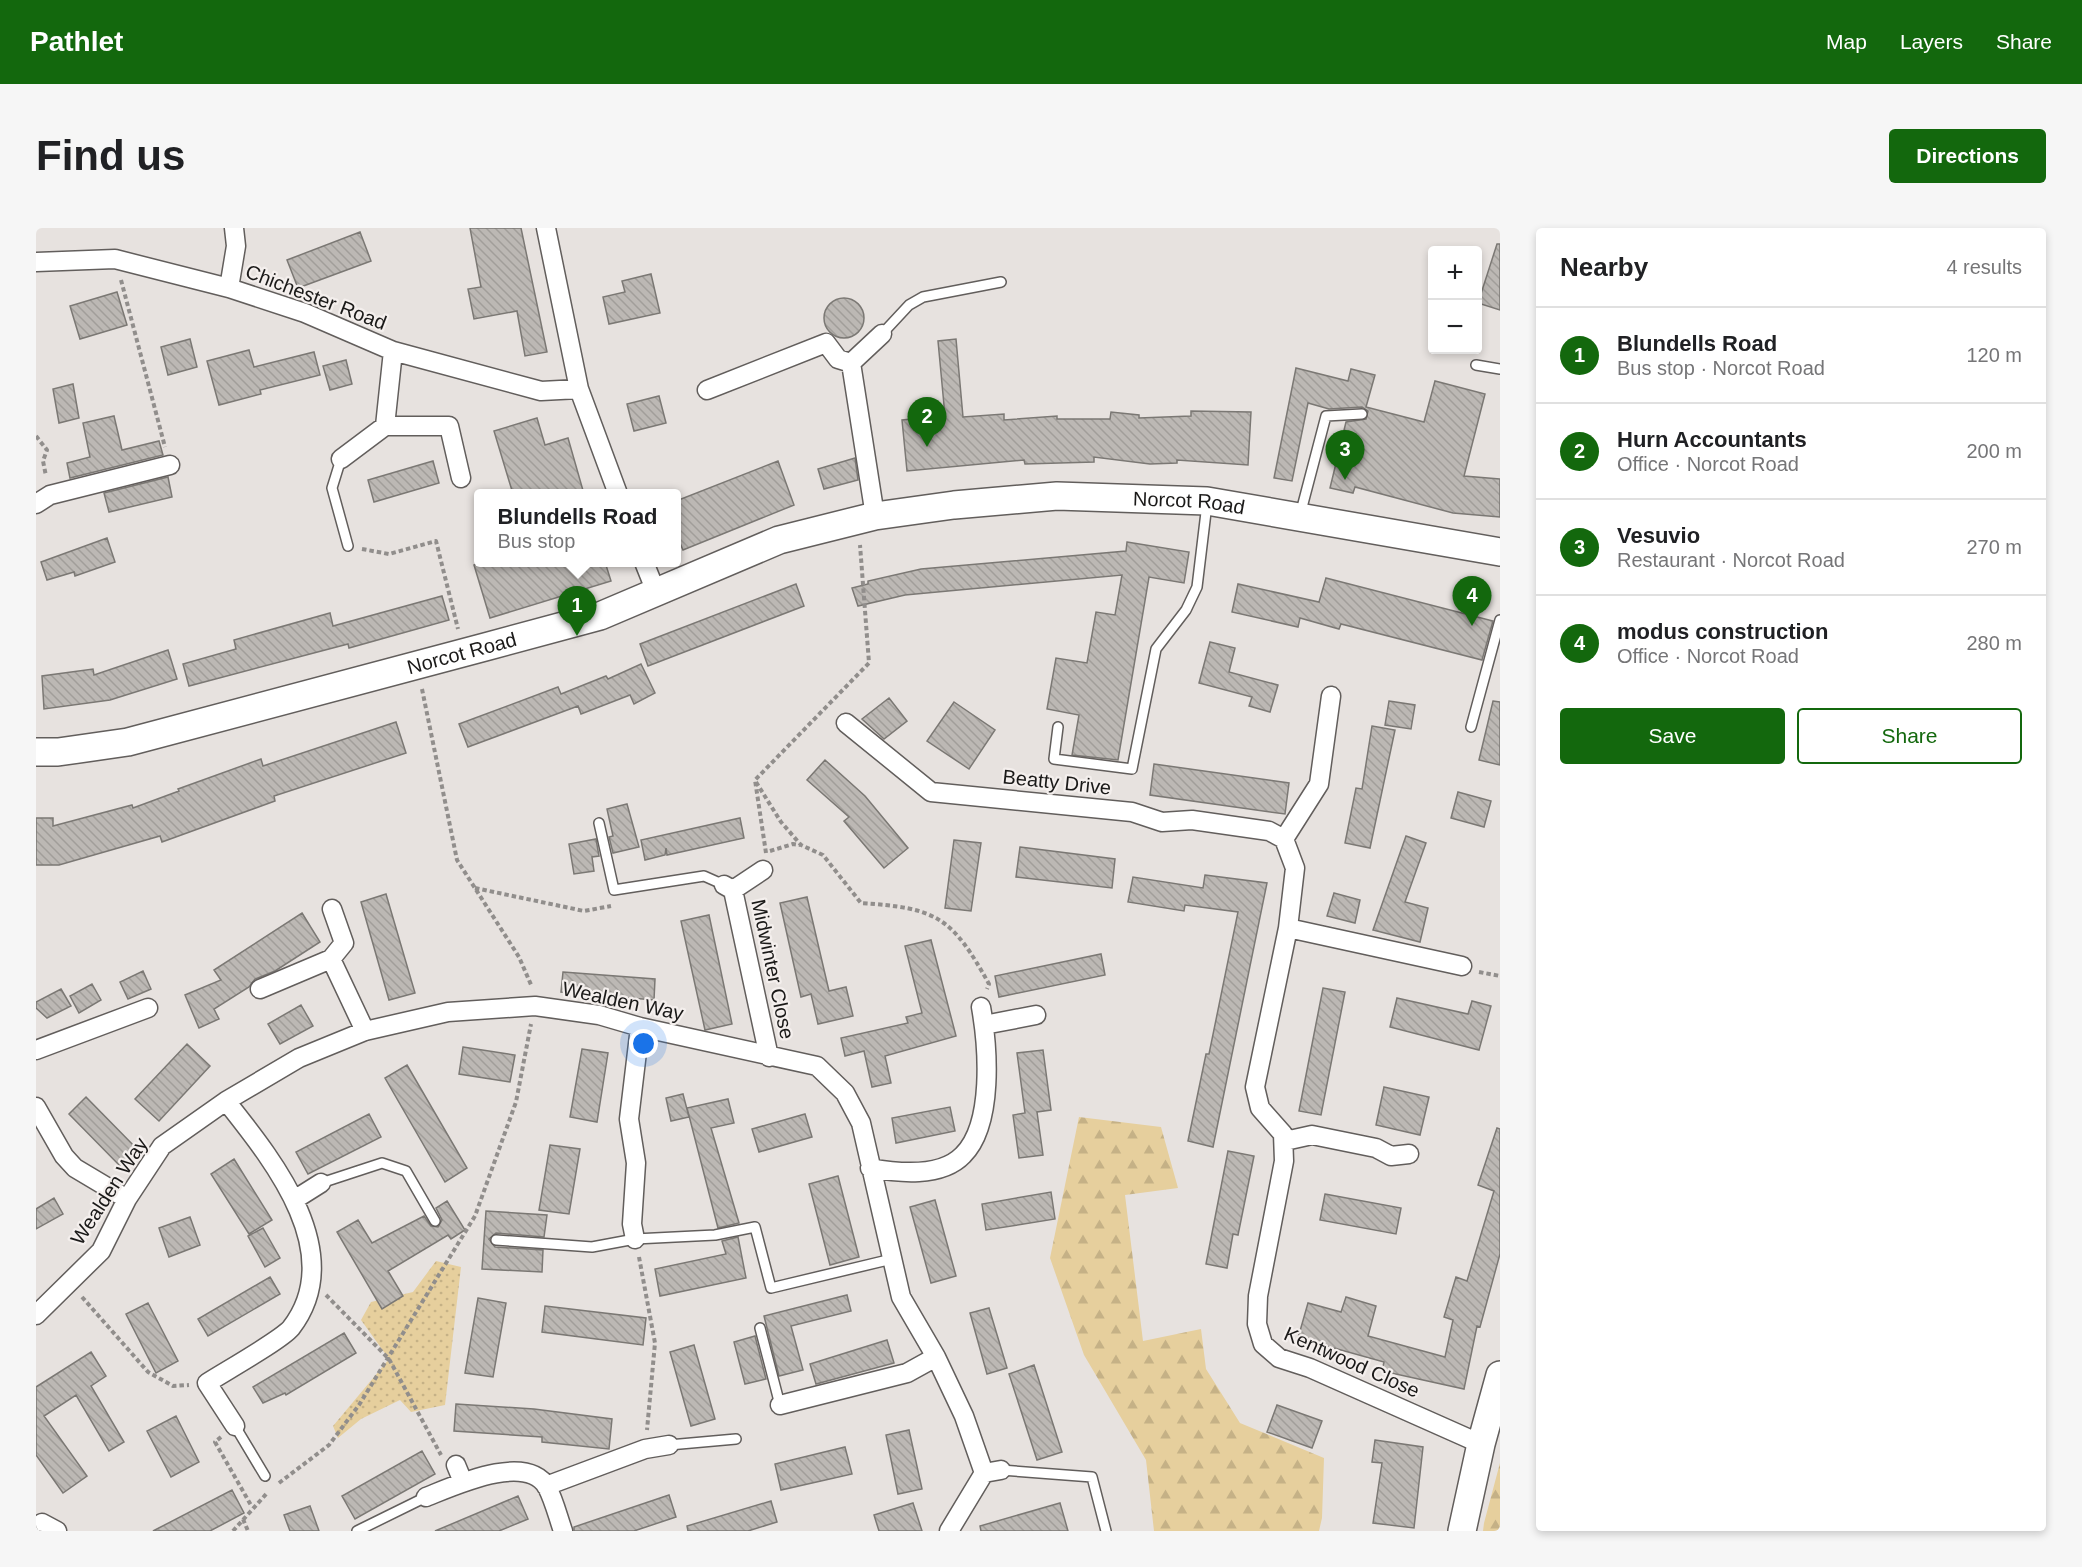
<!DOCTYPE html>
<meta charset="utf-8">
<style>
:root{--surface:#fff;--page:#f6f6f6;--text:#202124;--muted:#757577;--line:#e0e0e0;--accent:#13680d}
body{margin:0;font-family:Arial,sans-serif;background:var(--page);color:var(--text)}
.controls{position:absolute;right:18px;top:18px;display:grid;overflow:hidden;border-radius:6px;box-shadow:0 3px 9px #0003}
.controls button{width:54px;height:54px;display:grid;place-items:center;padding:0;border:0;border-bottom:2px solid var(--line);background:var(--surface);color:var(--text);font:30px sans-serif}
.you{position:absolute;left:608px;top:816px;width:21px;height:21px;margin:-15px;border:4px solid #fff;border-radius:50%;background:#1a73e8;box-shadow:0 0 0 9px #1a73e833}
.badge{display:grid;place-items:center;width:39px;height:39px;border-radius:50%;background:var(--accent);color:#fff;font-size:20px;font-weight:700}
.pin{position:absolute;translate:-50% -50px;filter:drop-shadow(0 2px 3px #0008)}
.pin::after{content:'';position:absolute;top:32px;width:21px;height:18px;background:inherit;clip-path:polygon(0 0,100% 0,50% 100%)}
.popup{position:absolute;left:438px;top:261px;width:207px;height:78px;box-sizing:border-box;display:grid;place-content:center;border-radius:6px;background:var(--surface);filter:drop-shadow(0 2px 4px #0005);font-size:20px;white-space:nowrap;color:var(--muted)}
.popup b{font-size:22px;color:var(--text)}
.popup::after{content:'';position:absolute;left:50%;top:100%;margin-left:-12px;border:12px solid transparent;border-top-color:var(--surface)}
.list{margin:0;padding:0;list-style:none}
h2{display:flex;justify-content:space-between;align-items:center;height:78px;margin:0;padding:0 24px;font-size:26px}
h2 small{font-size:20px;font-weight:400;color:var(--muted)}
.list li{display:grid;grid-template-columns:39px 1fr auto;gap:18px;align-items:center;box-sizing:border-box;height:96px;padding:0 24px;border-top:2px solid var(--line)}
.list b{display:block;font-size:22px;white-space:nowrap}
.list p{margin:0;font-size:20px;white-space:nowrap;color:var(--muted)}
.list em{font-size:20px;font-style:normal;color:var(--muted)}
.actions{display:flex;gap:12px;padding:18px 24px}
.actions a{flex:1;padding:14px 0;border:2px solid var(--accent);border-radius:6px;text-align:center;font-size:21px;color:var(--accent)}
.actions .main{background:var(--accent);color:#fff}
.map{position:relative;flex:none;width:1464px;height:1303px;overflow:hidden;border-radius:6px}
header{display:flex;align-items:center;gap:36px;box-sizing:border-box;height:84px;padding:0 30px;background:var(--accent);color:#fff}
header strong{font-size:28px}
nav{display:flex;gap:33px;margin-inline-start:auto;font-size:21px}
.intro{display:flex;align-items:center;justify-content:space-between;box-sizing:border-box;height:144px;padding:0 36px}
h1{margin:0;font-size:42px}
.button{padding:15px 27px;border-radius:6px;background:var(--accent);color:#fff;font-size:21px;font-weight:700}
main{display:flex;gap:36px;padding:0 36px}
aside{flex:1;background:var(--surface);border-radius:6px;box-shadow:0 3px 9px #0003}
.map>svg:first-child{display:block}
.forest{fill:url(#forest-firs)}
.park{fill:url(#park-dots)}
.building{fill:url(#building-back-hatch);stroke:#7b7874;stroke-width:1.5}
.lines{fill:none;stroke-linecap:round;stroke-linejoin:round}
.lane-casing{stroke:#625e5c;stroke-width:12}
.street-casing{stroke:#625e5c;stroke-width:21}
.secondary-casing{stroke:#625e5c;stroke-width:30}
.path{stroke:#918e8c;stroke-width:4;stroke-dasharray:4.5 3;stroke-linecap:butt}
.lane{stroke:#fff;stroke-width:9}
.street{stroke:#fff;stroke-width:18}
.secondary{stroke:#fff;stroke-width:27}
.labels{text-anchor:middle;stroke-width:4.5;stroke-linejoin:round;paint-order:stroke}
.street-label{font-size:20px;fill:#1a1918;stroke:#f4efed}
</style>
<header>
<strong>Pathlet</strong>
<nav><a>Map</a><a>Layers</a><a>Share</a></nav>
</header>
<div class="intro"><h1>Find us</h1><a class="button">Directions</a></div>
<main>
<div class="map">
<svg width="1464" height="1303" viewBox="0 0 1464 1303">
<defs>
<pattern id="forest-firs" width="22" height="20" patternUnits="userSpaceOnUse" patternTransform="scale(1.5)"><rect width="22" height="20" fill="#e6cf9d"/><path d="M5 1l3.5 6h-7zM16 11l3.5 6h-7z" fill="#c5b186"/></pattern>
<pattern id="park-dots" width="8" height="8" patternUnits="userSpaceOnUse" patternTransform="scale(1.5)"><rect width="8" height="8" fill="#e6cf9d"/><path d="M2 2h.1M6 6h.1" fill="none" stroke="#c5b186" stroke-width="1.8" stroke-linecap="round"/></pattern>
<pattern id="building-back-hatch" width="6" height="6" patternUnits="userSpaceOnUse" patternTransform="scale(1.5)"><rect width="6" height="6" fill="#bcb8b4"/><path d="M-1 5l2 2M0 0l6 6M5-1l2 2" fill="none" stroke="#a19e9a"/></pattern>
</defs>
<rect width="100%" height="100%" fill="#e7e2df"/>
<path class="forest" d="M 1043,889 L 1125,899 L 1142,960 L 1089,967 L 1107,1113 L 1165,1101 L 1170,1141 L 1204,1195 L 1288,1230 L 1286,1290 L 1283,1303 L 1118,1303 L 1110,1232 L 1048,1127 L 1014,1030 Z
M 1464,1235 L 1464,1303 L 1447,1303 L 1448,1295 Z"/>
<path class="park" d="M 400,1033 L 425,1039 L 409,1177 L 375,1184 L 364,1172 L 325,1191 L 302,1210 L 297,1198 L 353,1131 L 325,1092 L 335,1074 L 377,1064 Z"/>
<path class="building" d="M 434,0 L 485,0 L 511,124 L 489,128 L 481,83 L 438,91 L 432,61 L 445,59 Z
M 324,4 L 335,33 L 262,60 L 251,32 Z
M 1461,16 L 1464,16 L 1464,82 L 1442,75 Z
M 615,46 L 624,85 L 573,96 L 567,69 L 589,64 L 586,53 Z
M 81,64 L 91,97 L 44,111 L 34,78 Z
M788 90a20 20 0 1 1 40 0a20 20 0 1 1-40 0Z
M 154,111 L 161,139 L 132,147 L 125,119 Z
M 920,111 L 927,189 L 968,186 L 968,192 L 1021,188 L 1021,191 L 1074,191 L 1075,184 L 1103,187 L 1103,190 L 1155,188 L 1155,183 L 1215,184 L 1212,237 L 1141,232 L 1141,235 L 1114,236 L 1058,229 L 1058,234 L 989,236 L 988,232 L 871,243 L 866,192 L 909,188 L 902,113 Z
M 213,122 L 218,139 L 278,124 L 284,147 L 224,162 L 225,166 L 183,177 L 171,133 Z
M 310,132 L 316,156 L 294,162 L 287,138 Z
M 1260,140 L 1312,153 L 1315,141 L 1339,147 L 1330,179 L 1388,194 L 1399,153 L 1449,166 L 1428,248 L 1464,251 L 1464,289 L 1417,285 L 1319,259 L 1317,265 L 1294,260 L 1310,194 L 1330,191 L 1332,183 L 1326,179 L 1293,181 L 1272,175 L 1256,253 L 1238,250 Z
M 37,156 L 43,190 L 23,195 L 17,161 Z
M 623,168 L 630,195 L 598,203 L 591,176 Z
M 78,188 L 86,222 L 123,213 L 127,227 L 34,250 L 31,235 L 54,229 L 47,195 Z
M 501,190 L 509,217 L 532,210 L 548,266 L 477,266 L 458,203 Z
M 819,230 L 822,252 L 788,261 L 782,241 Z
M 397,233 L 403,255 L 338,274 L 332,252 Z
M 742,233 L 758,277 L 647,322 L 640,306 L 640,273 Z
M 132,249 L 136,269 L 73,284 L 68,265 Z
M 71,310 L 79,334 L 39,348 L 38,344 L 11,352 L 5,334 Z
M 1091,314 L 1153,324 L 1148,355 L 1113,349 L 1082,532 L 1036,527 L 1043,487 L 1011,481 L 1020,430 L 1051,435 L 1060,384 L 1079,387 L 1086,347 L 869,367 L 822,378 L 816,360 L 832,356 L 832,353 L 885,341 L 1090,323 Z
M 448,334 L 569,334 L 575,353 L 454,390 L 438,337 Z
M 1290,350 L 1457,393 L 1446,432 L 1305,396 L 1303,401 L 1264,390 L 1262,399 L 1196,384 L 1202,356 L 1283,374 Z
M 760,356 L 768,378 L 612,438 L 604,416 Z
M 406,368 L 413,392 L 313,420 L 312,416 L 153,458 L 147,436 L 200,421 L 198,412 L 294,385 L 297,398 Z
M 1174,414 L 1199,420 L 1193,444 L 1242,457 L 1234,484 L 1213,478 L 1216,469 L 1163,455 Z
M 132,422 L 141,451 L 74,472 L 8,481 L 6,448 L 57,441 L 58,447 Z
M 605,436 L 619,465 L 598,476 L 594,467 L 545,486 L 542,478 L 432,519 L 423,496 L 522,459 L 525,466 L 570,448 L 572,451 Z
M 853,470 L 871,493 L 848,511 L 826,491 Z
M 1353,473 L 1379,477 L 1375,501 L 1349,497 Z
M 1457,473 L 1464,474 L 1464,537 L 1443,532 Z
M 918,474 L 959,502 L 933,541 L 891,513 Z
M 360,494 L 370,525 L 238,568 L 239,573 L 126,614 L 124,608 L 23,637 L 0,637 L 0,590 L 17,590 L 17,598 L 96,577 L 97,580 L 143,563 L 142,561 L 225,531 L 227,538 Z
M 1336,498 L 1359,502 L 1334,620 L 1309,615 L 1320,560 L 1326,561 Z
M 789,532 L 829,568 L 872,620 L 848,640 L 808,593 L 813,589 L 771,552 Z
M 1118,536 L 1253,555 L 1249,586 L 1114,567 Z
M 1422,564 L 1455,573 L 1448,599 L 1415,590 Z
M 591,576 L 603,619 L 577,625 L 573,609 L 577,608 L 571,581 Z
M 704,590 L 708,610 L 631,627 L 630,620 L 629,627 L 609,632 L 605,612 Z
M 1370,608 L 1390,615 L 1369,674 L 1392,680 L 1384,714 L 1337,702 Z
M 560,611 L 563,628 L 556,629 L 558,643 L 538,646 L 533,616 Z
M 918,612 L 945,615 L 935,683 L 909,680 Z
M 984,619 L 1079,631 L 1076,660 L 980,649 Z
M 1169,647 L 1231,655 L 1177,919 L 1152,913 L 1170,826 L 1173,826 L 1202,684 L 1149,677 L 1148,683 L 1092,674 L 1097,649 L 1167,660 Z
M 1298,665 L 1324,672 L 1319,695 L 1291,688 Z
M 350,666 L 379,765 L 353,772 L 325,674 Z
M 771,669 L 793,763 L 810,759 L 817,788 L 782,796 L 775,766 L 765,769 L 744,675 Z
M 266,685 L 284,714 L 239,743 L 219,751 L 213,759 L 178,781 L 183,791 L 163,800 L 149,767 L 185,752 L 178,742 Z
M 673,687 L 696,796 L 669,802 L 645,693 Z
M 895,712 L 920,808 L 849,828 L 855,855 L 836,859 L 828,823 L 809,828 L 805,810 L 872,795 L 870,789 L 886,785 L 869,718 Z
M 1065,726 L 1069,747 L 963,769 L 959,748 Z
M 107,743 L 115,761 L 92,771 L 84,754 Z
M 527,744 L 619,751 L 618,772 L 525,764 Z
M 56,756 L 65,772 L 43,785 L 34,768 Z
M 1287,760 L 1309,764 L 1285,887 L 1263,883 Z
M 25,761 L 35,778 L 11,790 L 0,780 L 0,774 Z
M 1361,770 L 1432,786 L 1436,773 L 1455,778 L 1443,822 L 1354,799 Z
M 265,777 L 277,798 L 244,816 L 232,796 Z
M 151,816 L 174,838 L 123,893 L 99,871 Z
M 427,819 L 479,827 L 474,854 L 423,846 Z
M 546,821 L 572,825 L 561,894 L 534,889 Z
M 1007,822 L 1015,882 L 1001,884 L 1007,927 L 983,930 L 977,887 L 989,885 L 981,825 Z
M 371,837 L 431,940 L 409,954 L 349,850 Z
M 1348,859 L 1393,869 L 1384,907 L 1340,897 Z
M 647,866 L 653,889 L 635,893 L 630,870 Z
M 50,869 L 102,922 L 85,939 L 33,886 Z
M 692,871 L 698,895 L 675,900 L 703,995 L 682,1000 L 651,880 Z
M 914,879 L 919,903 L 860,915 L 856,890 Z
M 333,886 L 345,909 L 272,946 L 260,924 Z
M 769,886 L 776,909 L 723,924 L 716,901 Z
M 1461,900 L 1464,901 L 1464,1026 L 1444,1099 L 1441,1098 L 1428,1161 L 1346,1143 L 1348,1134 L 1262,1110 L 1272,1075 L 1305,1084 L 1310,1069 L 1340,1078 L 1332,1108 L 1409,1129 L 1417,1092 L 1408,1089 L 1420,1049 L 1431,1053 L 1458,963 L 1442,957 Z
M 514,917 L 544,921 L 533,986 L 503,982 Z
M 1192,923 L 1218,928 L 1202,1007 L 1197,1006 L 1191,1040 L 1170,1036 Z
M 198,931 L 236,992 L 213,1006 L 175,946 Z
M 802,948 L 823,1029 L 794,1037 L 773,956 Z
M 1015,964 L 1019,991 L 950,1002 L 946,976 Z
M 1289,966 L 1365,980 L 1360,1006 L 1284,992 Z
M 18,970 L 27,986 L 0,1001 L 0,981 Z
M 899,972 L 920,1048 L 895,1055 L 874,979 Z
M 411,973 L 429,1002 L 415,1011 L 412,1007 L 352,1043 L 367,1068 L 346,1081 L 301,1004 L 322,992 L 336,1015 L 388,988 L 395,998 L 402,999 L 406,992 L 400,980 Z
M 450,983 L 511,987 L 508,1009 L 460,1005 L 453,1011 L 459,1019 L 507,1022 L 506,1044 L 446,1041 Z
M 154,989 L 164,1017 L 133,1029 L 123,1000 Z
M 227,1000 L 244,1030 L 229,1039 L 212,1008 Z
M 702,1009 L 710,1050 L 624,1068 L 619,1041 L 690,1026 L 686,1013 Z
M 234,1049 L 244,1066 L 172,1108 L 162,1091 Z
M 811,1067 L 815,1083 L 755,1098 L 767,1142 L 743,1148 L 728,1088 Z
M 442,1070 L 470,1075 L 457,1149 L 429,1145 Z
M 112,1075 L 142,1133 L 120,1145 L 90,1086 Z
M 509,1078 L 610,1090 L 607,1117 L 506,1104 Z
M 953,1080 L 971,1140 L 951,1146 L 934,1085 Z
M 308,1105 L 320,1125 L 250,1167 L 249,1165 L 227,1175 L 217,1159 Z
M 719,1108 L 730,1151 L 709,1156 L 698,1114 Z
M 851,1112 L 858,1135 L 780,1156 L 774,1136 Z
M 658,1117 L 679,1191 L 655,1198 L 634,1124 Z
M 55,1124 L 70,1148 L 55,1158 L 88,1214 L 73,1223 L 40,1167 L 8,1188 L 51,1248 L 27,1265 L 0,1227 L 0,1159 Z
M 998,1137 L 1026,1224 L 1001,1232 L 973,1146 Z
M 420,1176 L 498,1181 L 576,1191 L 573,1221 L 506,1214 L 506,1209 L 418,1203 Z
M 1241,1177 L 1286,1193 L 1276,1220 L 1231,1204 Z
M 140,1188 L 163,1234 L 135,1249 L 111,1203 Z
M 873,1202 L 886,1261 L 862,1266 L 850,1207 Z
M 1339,1212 L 1387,1219 L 1378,1300 L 1337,1295 L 1346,1235 L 1336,1234 Z
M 809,1219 L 816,1246 L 745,1262 L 739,1236 Z
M 386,1223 L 399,1246 L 319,1291 L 306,1268 Z
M 196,1262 L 208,1285 L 174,1303 L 117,1303 Z
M 633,1267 L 640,1289 L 598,1303 L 538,1303 L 538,1299 Z
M 482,1268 L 492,1291 L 463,1303 L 399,1303 Z
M 735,1273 L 741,1294 L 712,1303 L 652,1303 L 651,1298 Z
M 877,1275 L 886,1303 L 843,1303 L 838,1287 Z
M 1024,1275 L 1032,1303 L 945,1303 L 944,1298 Z
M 274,1278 L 283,1303 L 254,1303 L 248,1287 Z"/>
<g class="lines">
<g class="lane-casing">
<path id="lane" d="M 846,106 L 873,77 L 887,69 L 965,54
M 1440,137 L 1464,141
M 305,231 L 296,260 L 312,318
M 1264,287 L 1290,188 L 1326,186
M 1022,499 L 1018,531 L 1096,541 L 1120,421 L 1150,382 L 1161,359 L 1171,276
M 1435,499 L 1464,392
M 563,595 L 578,662 L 668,648 L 686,656
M 285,955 L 346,935 L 370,943 L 399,993
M 460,1012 L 556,1019 L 599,1011 L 679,1007 L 719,999 L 735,1060 L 856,1031
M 724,1100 L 744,1177
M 199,1198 L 229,1248
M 633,1217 L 700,1211
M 965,1242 L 1056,1249 L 1070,1303
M 321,1303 L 390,1269"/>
</g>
<g class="street-casing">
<path id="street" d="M 510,0 L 543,161 L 582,266
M 0,34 L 79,31 L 193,60 L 269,85 L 357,123 L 505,163 L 543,161
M 193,60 L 200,18 L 198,0
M 357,123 L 349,198 L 413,198 L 425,250
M 671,162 L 790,115 L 802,131 L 815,135
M 305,231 L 349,198
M 0,276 L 14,267 L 134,237
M 839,288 L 815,135 L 846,106
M 608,334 L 620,364
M 1295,468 L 1283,556 L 1248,611 L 1259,640 L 1252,700 L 1219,859 L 1224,880 L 1247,906 L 1248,933 L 1222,1068 L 1221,1096 L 1227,1116 L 1243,1130 L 1274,1140 L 1445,1216
M 810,495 L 895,564 L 1096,584 L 1126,594 L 1156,592 L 1233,603 L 1248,611
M 688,657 L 697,662 L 727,642
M 697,662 L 733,829
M 1252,700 L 1426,738
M 295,731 L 329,803
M 224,761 L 295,731 L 308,715 L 296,681
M 948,797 L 1000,787
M 0,822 L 112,780
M 190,873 C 236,931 313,1025 255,1100 C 245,1112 188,1144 171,1155 L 199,1198
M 0,879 L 28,928 L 39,940 L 91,971
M 1249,913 L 1276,907 L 1340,920 L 1355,928 L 1373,926
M 834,940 C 862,945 905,950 927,927 C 958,896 952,819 945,779
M 258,972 L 285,955
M 599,1011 L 596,996 L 600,935 L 593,891 L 604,799
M 0,1087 L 65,1023 L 91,971 L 126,918 L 190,873 L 263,830 L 329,803 L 412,784 L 499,778 L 563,787 L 604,799 L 781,838 L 809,865 L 825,895 L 865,1069 L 900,1129 L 928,1188 L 948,1245
M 744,1177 L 871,1145 L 900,1129
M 420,1237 L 427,1254
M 510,1258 L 609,1221 L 633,1217
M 390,1269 C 418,1258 490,1224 511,1259 C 518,1272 522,1289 527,1303
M 4,1303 L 6,1295 L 21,1303
M 913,1303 L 948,1245 L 965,1242"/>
</g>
<g class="secondary-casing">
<g id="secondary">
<path id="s1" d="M 0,524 L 22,524 L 92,514 L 449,419 L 564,388 L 743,312 L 839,288 L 918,277 L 1021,268 L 1171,273 L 1464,324"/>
<path d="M 1426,1303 L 1445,1216 L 1464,1147"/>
</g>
</g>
<path class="path" d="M 85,52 L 129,219
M 0,208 L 11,222 L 7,233 L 10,248
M 326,321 L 353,326 L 400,313 L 422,401
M 386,461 L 421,632 L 483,729 L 496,759
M 720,554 L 745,594 L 765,617 L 787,627 L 825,675 C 901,680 916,689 953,756 L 951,761
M 734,623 L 757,616 L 764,617
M 730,625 L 719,552 L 833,435 L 824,317
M 439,660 L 548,683 L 575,678
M 1443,744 L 1464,748
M 603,1029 L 619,1115 L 611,1202
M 290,1067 L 353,1131 L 405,1227
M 46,1069 L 112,1144 L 137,1158 L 153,1157
M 185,1209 L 179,1214 L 216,1279
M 243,1255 L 293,1217 L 323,1177 L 439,988 L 480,874 L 495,796
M 207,1291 L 212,1303
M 197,1303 L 232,1264"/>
<use href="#lane" class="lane"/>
<use href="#street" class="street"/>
<use href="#secondary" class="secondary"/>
</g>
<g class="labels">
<g class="street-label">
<text transform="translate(280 69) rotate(21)" y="7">Chichester Road</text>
<text dy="7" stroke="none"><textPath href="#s1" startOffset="1190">Norcot Road</textPath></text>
<text dy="7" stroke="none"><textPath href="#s1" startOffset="438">Norcot Road</textPath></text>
<text transform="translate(1021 554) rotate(6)" y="7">Beatty Drive</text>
<text transform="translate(737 741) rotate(78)" y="7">Midwinter Close</text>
<text transform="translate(587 773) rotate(12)" y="7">Wealden Way</text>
<text transform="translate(73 963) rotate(-57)" y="7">Wealden Way</text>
<text transform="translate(1316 1134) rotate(24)" y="7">Kentwood Close</text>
</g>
</g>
</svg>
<div class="controls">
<button>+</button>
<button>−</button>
</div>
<div class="you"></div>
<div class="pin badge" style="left:541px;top:408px">1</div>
<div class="popup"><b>Blundells Road</b>Bus stop</div>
<div class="pin badge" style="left:891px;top:219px">2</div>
<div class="pin badge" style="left:1309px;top:252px">3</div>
<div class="pin badge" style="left:1436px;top:398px">4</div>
</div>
<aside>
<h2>Nearby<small>4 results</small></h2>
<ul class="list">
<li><span class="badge">1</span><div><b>Blundells Road</b><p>Bus stop · Norcot Road</p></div><em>120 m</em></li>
<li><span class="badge">2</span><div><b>Hurn Accountants</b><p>Office · Norcot Road</p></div><em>200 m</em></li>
<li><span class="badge">3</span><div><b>Vesuvio</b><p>Restaurant · Norcot Road</p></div><em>270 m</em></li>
<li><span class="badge">4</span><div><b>modus construction</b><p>Office · Norcot Road</p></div><em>280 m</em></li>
</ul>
<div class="actions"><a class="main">Save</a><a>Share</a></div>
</aside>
</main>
